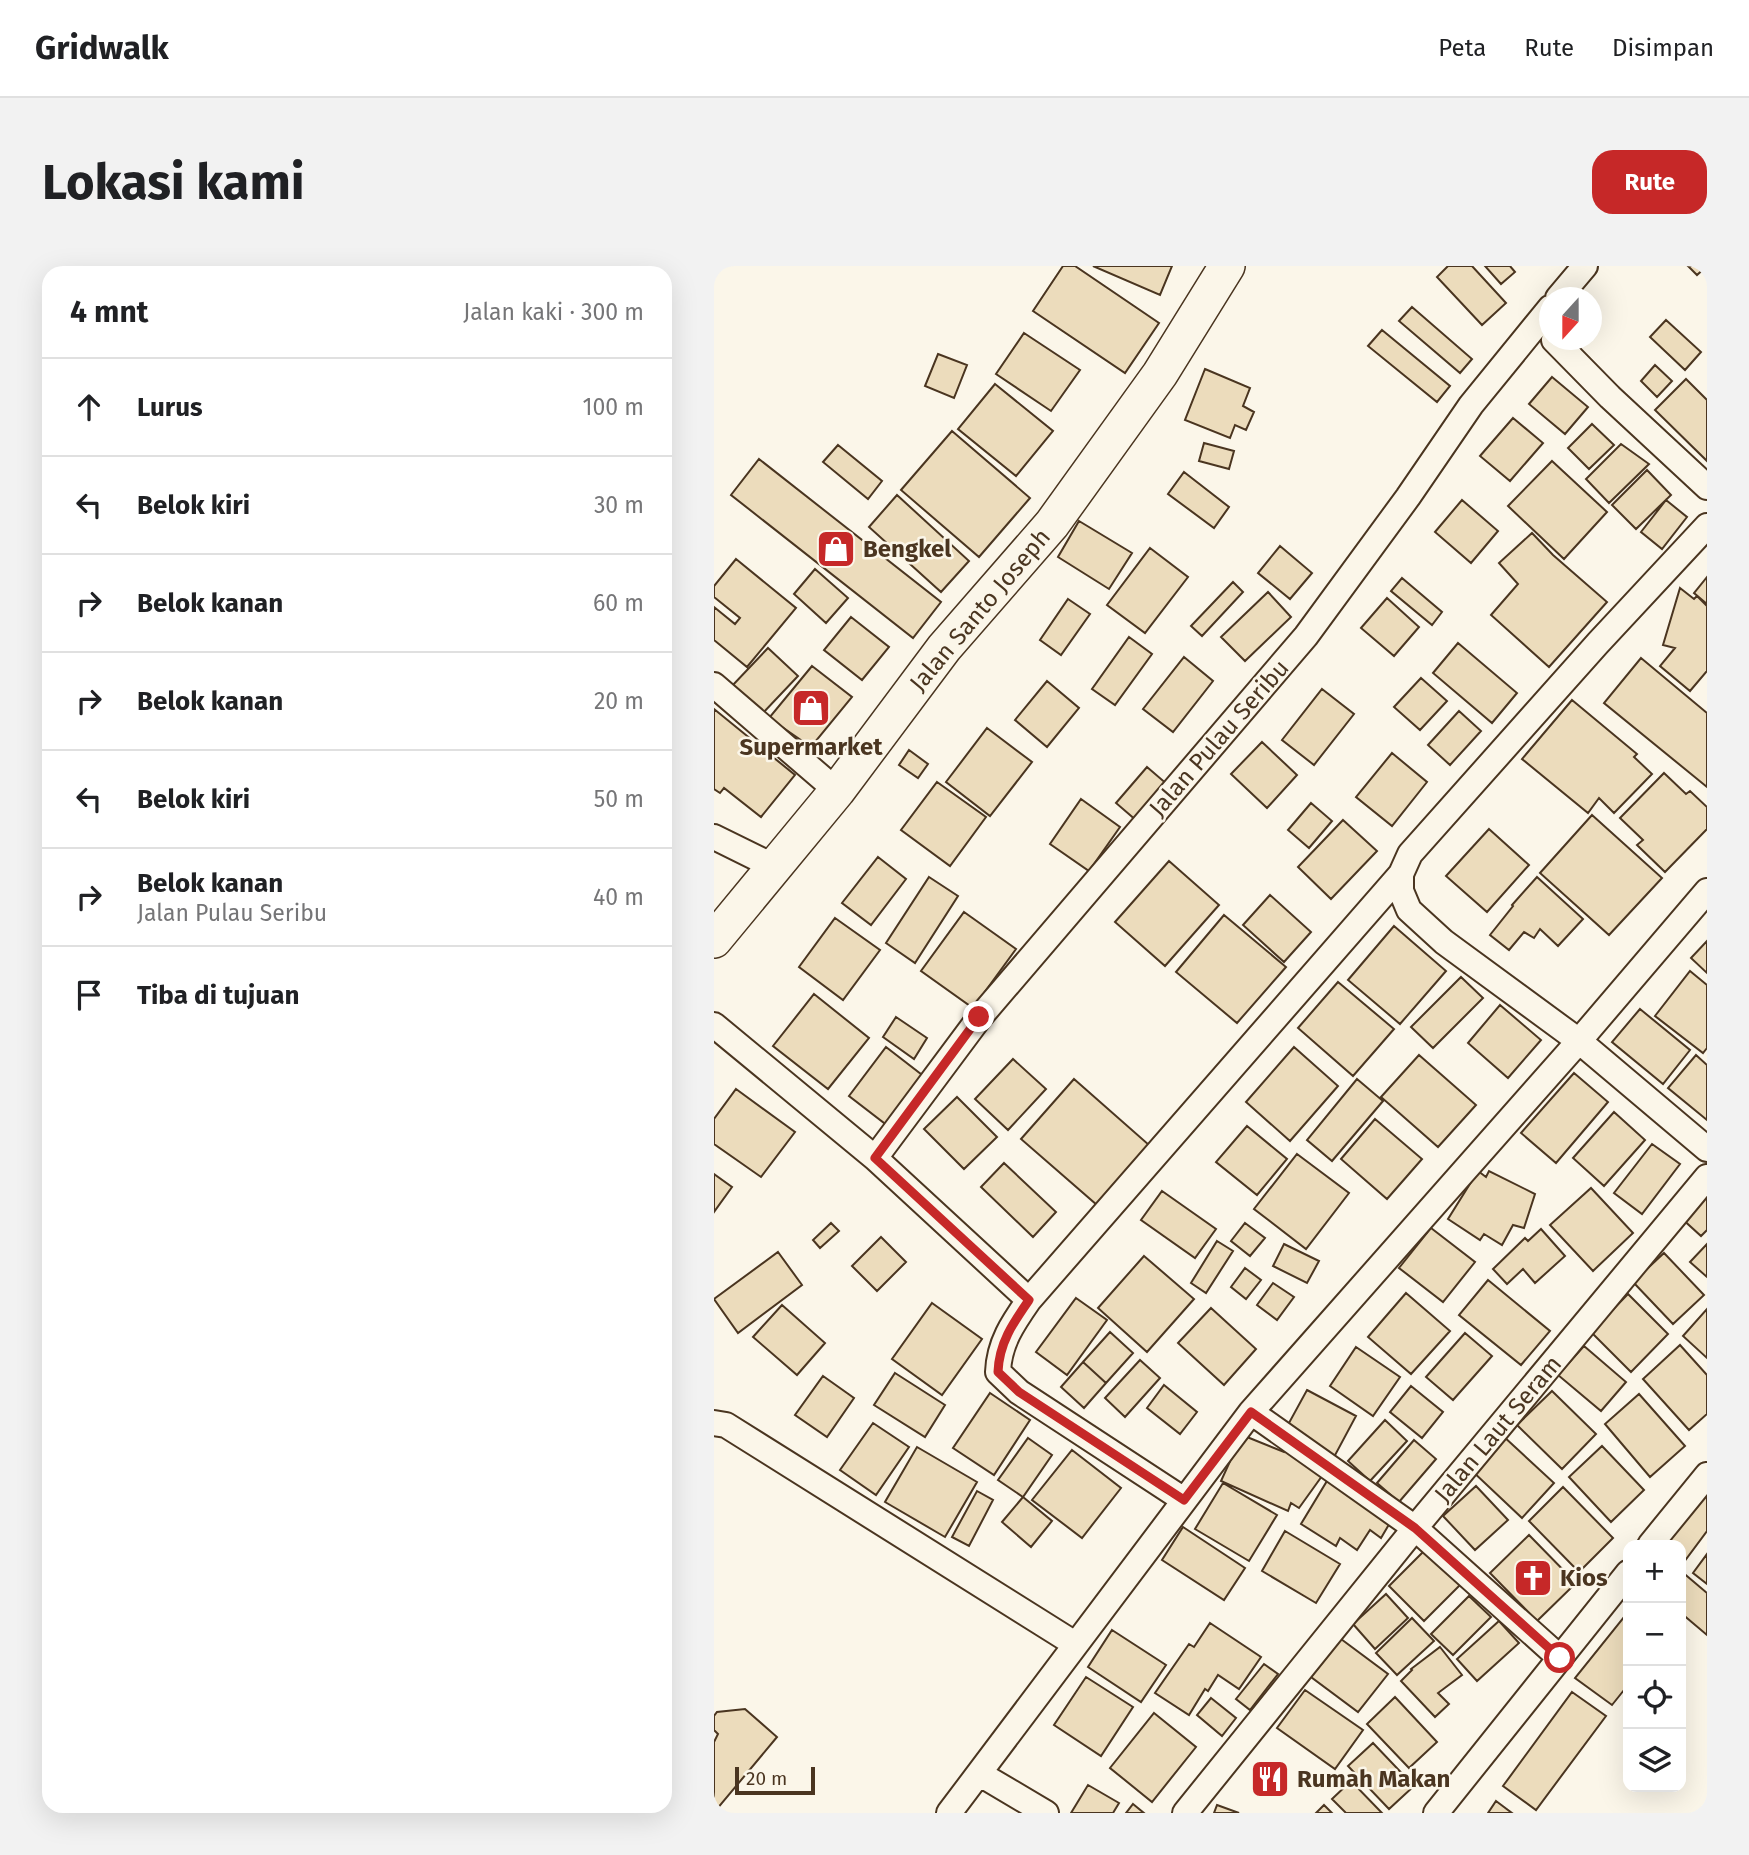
<!DOCTYPE html>
<html lang="id">
<meta charset="utf-8">
<style>
:root{--surface:#fff;--page:#f2f2f2;--text:#202124;--muted:#757577;--line:#e0e0e0;--accent:#c62828}
body{margin:0;font-family:"Fira Sans",sans-serif;background:var(--page);color:var(--text)}
.controls{position:absolute;right:21px;bottom:21px;display:grid;overflow:hidden;border-radius:14px;box-shadow:0 7px 28px #0002}
.controls button{width:63px;height:63px;display:grid;place-items:center;padding:0;border:0;border-bottom:2px solid var(--line);background:var(--surface);color:var(--text);font:35px sans-serif}
.compass{position:absolute;left:825px;top:21px;width:63px;height:63px;border-radius:50%;background:var(--surface);box-shadow:0 7px 28px #0002;rotate:201deg}
.scale{position:absolute;left:21px;bottom:18px;width:80px;box-sizing:border-box;padding-left:7px;border:4px solid #4a3520;border-top:0;font-size:19px;line-height:24px;white-space:nowrap;color:#4a3520;-webkit-text-stroke:5px #fbf6e9;paint-order:stroke}
.stop{position:absolute;width:21px;height:21px;margin:-16px;border:5px solid #c62828;border-radius:50%;background:#fff}
.stop.end{background:#c62828;border-color:#fff;box-shadow:0 2px 7px #0008}
.list{margin:0;padding:0;list-style:none}
h2{display:flex;justify-content:space-between;align-items:center;height:91px;margin:0;padding:0 28px;font-size:30px}
h2 small{font-size:23px;font-weight:400;color:var(--muted)}
.list li{display:grid;grid-template-columns:46px 1fr auto;gap:21px;align-items:center;box-sizing:border-box;height:98px;padding:0 28px;border-top:2px solid var(--line)}
.list b{display:block;font-size:26px;white-space:nowrap}
.list p{margin:0;font-size:23px;white-space:nowrap;color:var(--muted)}
.list em{font-size:23px;font-style:normal;color:var(--muted)}
.icon{flex:none;width:38px;height:38px;fill:none;stroke:currentColor;stroke-width:2;stroke-linecap:round;stroke-linejoin:round}
.map{position:relative;flex:none;width:993px;height:1547px;overflow:hidden;border-radius:21px}
header{display:flex;align-items:center;gap:42px;box-sizing:border-box;height:98px;padding:0 35px;background:var(--surface);border-bottom:2px solid var(--line)}
header strong{font-size:33px}
nav{display:flex;gap:38px;margin-inline-start:auto;font-size:24px}
.intro{display:flex;align-items:center;justify-content:space-between;box-sizing:border-box;height:168px;padding:0 42px}
h1{margin:0;font-size:49px}
.button{padding:18px 32px;border-radius:21px;background:var(--accent);color:#fff;font-size:24px;font-weight:700}
main{display:flex;gap:42px;padding:0 42px}
aside{flex:1;background:var(--surface);border-radius:21px;box-shadow:0 7px 28px #0002}
.map>svg:first-child{display:block}
.building{fill:#ecdcbc;stroke:#4a3520;stroke-width:2}
.lines{fill:none;stroke-linecap:round;stroke-linejoin:round}
.minor-casing{stroke:#4a3520;stroke-width:28}
.secondary-casing{stroke:#4a3520;stroke-width:38}
.minor{stroke:#fbf6e9;stroke-width:24}
.secondary{stroke:#fbf6e9;stroke-width:35}
.route{stroke:#c62828;stroke-width:9}
.labels{text-anchor:middle;stroke-width:5;stroke-linejoin:round;paint-order:stroke}
.poi-label{font-size:24px;font-weight:bold;fill:#4a3520;stroke:#fbf6e9;text-anchor:start}
.street-label{font-size:24px;fill:#4a3520;stroke:#fbf6e9}
</style>
<header>
<strong>Gridwalk</strong>
<nav><a>Peta</a><a>Rute</a><a>Disimpan</a></nav>
</header>
<div class="intro"><h1>Lokasi kami</h1><a class="button">Rute</a></div>
<main>
<aside>
<h2>4 mnt<small>Jalan kaki · 300 m</small></h2>
<ul class="list">
<li><svg class="icon" aria-label="ahead" viewBox="0 0 24 24"><path d="M12 20V5M6 11l6-6 6 6"/></svg><div><b>Lurus</b></div><em>100 m</em></li>
<li><svg class="icon" aria-label="left" viewBox="0 0 24 24"><path d="M17 20v-9H6M10 6l-5 5 5 5"/></svg><div><b>Belok kiri</b></div><em>30 m</em></li>
<li><svg class="icon" aria-label="right" viewBox="0 0 24 24"><path d="M7 20v-9h11M14 6l5 5-5 5"/></svg><div><b>Belok kanan</b></div><em>60 m</em></li>
<li><svg class="icon" aria-label="right" viewBox="0 0 24 24"><path d="M7 20v-9h11M14 6l5 5-5 5"/></svg><div><b>Belok kanan</b></div><em>20 m</em></li>
<li><svg class="icon" aria-label="left" viewBox="0 0 24 24"><path d="M17 20v-9H6M10 6l-5 5 5 5"/></svg><div><b>Belok kiri</b></div><em>50 m</em></li>
<li><svg class="icon" aria-label="right" viewBox="0 0 24 24"><path d="M7 20v-9h11M14 6l5 5-5 5"/></svg><div><b>Belok kanan</b><p>Jalan Pulau Seribu</p></div><em>40 m</em></li>
<li><svg class="icon" aria-label="arrive" viewBox="0 0 24 24"><path d="M6 21V4h12l-3 4 3 4H6"/></svg><div><b>Tiba di tujuan</b></div></li>
</ul>
</aside>
<div class="map">
<svg width="993" height="1547" viewBox="0 0 993 1547">
<rect width="100%" height="100%" fill="#fbf6e9"/>
<path class="building" d="M 349,0 L 361,0 L 445,57 L 411,107 L 319,45 Z
M 379,0 L 458,0 L 446,29 Z
M 734,0 L 758,0 L 792,37 L 768,59 L 723,11 Z
M 771,0 L 796,0 L 801,6 L 787,18 Z
M 974,0 L 993,0 L 983,9 Z
M 698,41 L 758,93 L 746,107 L 685,55 Z
M 952,54 L 987,86 L 971,104 L 936,71 Z
M 668,64 L 736,120 L 723,136 L 654,80 Z
M 310,67 L 366,104 L 337,145 L 282,108 Z
M 224,88 L 253,99 L 240,132 L 211,120 Z
M 941,99 L 958,115 L 943,131 L 927,115 Z
M 491,103 L 536,122 L 529,140 L 540,146 L 532,164 L 521,159 L 516,172 L 471,154 Z
M 838,111 L 874,141 L 851,168 L 815,138 Z
M 972,113 L 993,134 L 993,195 L 941,144 Z
M 281,118 L 339,165 L 302,210 L 244,163 Z
M 799,152 L 829,177 L 796,215 L 766,190 Z
M 878,158 L 900,179 L 875,203 L 854,182 Z
M 238,165 L 316,232 L 265,291 L 187,224 Z
M 490,177 L 520,185 L 515,203 L 485,195 Z
M 907,178 L 935,198 L 895,237 L 872,213 Z
M 124,179 L 168,215 L 154,233 L 109,196 Z
M 45,193 L 227,336 L 199,372 L 17,229 Z
M 838,195 L 893,246 L 850,293 L 794,240 Z
M 933,204 L 957,229 L 922,263 L 898,239 Z
M 470,206 L 515,241 L 500,262 L 454,228 Z
M 183,229 L 255,295 L 227,326 L 155,261 Z
M 748,234 L 784,265 L 757,297 L 721,266 Z
M 952,234 L 973,251 L 948,283 L 927,266 Z
M 365,255 L 418,287 L 395,323 L 344,291 Z
M 818,267 L 839,289 L 893,336 L 835,401 L 777,349 L 804,318 L 785,297 Z
M 566,280 L 598,307 L 576,333 L 544,307 Z
M 436,282 L 474,311 L 431,367 L 393,339 Z
M 22,293 L 82,342 L 33,401 L 0,374 L 0,341 L 21,358 L 26,352 L 0,331 L 0,320 Z
M 101,303 L 134,332 L 112,357 L 80,328 Z
M 993,311 L 993,338 L 980,327 Z
M 688,312 L 728,346 L 718,359 L 677,325 Z
M 519,316 L 529,326 L 488,370 L 477,360 Z
M 966,322 L 980,333 L 983,330 L 993,340 L 993,405 L 976,425 L 946,400 L 961,382 L 949,379 Z
M 554,326 L 577,351 L 531,395 L 507,371 Z
M 673,332 L 705,361 L 680,390 L 647,362 Z
M 354,333 L 376,348 L 347,389 L 326,374 Z
M 137,351 L 175,381 L 148,414 L 110,384 Z
M 415,371 L 438,388 L 401,439 L 378,423 Z
M 744,377 L 803,427 L 778,457 L 719,407 Z
M 54,382 L 84,410 L 47,449 L 17,421 Z
M 470,391 L 499,415 L 459,466 L 429,443 Z
M 927,392 L 993,447 L 993,521 L 890,437 Z
M 98,400 L 138,431 L 97,481 L 55,452 Z
M 707,412 L 733,435 L 706,464 L 680,441 Z
M 333,415 L 365,442 L 333,481 L 301,454 Z
M 608,423 L 640,448 L 600,499 L 568,474 Z
M 858,434 L 923,488 L 920,491 L 938,508 L 900,547 L 885,532 L 874,547 L 808,493 Z
M 0,443 L 81,509 L 47,551 L 10,522 L 6,527 L 0,523 Z
M 745,445 L 767,465 L 736,499 L 714,479 Z
M 273,462 L 318,496 L 276,550 L 232,516 Z
M 548,476 L 583,509 L 553,542 L 517,508 Z
M 195,484 L 214,498 L 204,512 L 185,499 Z
M 678,487 L 713,516 L 678,560 L 642,531 Z
M 433,501 L 454,519 L 423,555 L 402,537 Z
M 950,507 L 972,528 L 976,525 L 993,541 L 993,563 L 951,606 L 923,579 L 929,574 L 906,552 Z
M 223,516 L 272,551 L 236,600 L 187,564 Z
M 367,533 L 406,561 L 375,605 L 336,578 Z
M 597,537 L 618,555 L 595,582 L 574,564 Z
M 878,549 L 948,612 L 895,669 L 826,607 Z
M 629,554 L 663,585 L 617,633 L 584,601 Z
M 775,563 L 815,599 L 773,646 L 732,610 Z
M 164,591 L 192,613 L 157,659 L 128,637 Z
M 455,595 L 505,639 L 451,700 L 401,656 Z
M 215,611 L 244,630 L 201,697 L 172,677 Z
M 823,611 L 869,653 L 844,680 L 826,663 L 820,672 L 810,666 L 795,684 L 776,669 L 799,640 L 798,639 Z
M 556,629 L 597,666 L 570,696 L 529,659 Z
M 250,646 L 302,683 L 259,742 L 207,705 Z
M 510,649 L 572,701 L 523,757 L 462,706 Z
M 121,652 L 166,684 L 129,734 L 85,701 Z
M 680,660 L 732,705 L 686,758 L 634,714 Z
M 993,675 L 993,707 L 977,692 Z
M 976,705 L 993,719 L 993,782 L 989,787 L 941,750 Z
M 747,711 L 769,732 L 719,782 L 697,761 Z
M 624,716 L 680,763 L 639,810 L 584,762 Z
M 100,728 L 155,772 L 114,823 L 59,780 Z
M 786,739 L 827,774 L 794,812 L 754,777 Z
M 926,743 L 976,784 L 949,818 L 898,776 Z
M 182,751 L 213,772 L 200,793 L 169,771 Z
M 172,781 L 212,812 L 174,860 L 135,830 Z
M 580,781 L 624,820 L 576,875 L 532,836 Z
M 705,789 L 762,839 L 724,881 L 667,831 Z
M 982,789 L 993,799 L 993,854 L 954,822 Z
M 299,793 L 332,823 L 294,864 L 261,833 Z
M 860,807 L 894,836 L 842,897 L 807,867 Z
M 360,813 L 435,879 L 383,939 L 307,873 Z
M 643,813 L 669,835 L 618,895 L 593,874 Z
M 22,823 L 81,866 L 47,911 L 0,878 L 0,853 Z
M 243,831 L 283,871 L 250,903 L 210,863 Z
M 900,846 L 931,874 L 890,920 L 859,892 Z
M 661,853 L 708,893 L 673,933 L 627,893 Z
M 533,860 L 573,893 L 543,929 L 502,896 Z
M 938,878 L 966,898 L 928,948 L 900,927 Z
M 583,888 L 635,927 L 592,983 L 540,943 Z
M 290,897 L 342,946 L 319,971 L 267,921 Z
M 764,905 L 772,911 L 775,905 L 821,928 L 810,962 L 799,959 L 788,979 L 770,968 L 766,974 L 734,953 Z
M 0,908 L 18,921 L 0,946 Z
M 877,922 L 919,967 L 879,1005 L 836,959 Z
M 448,925 L 502,963 L 481,992 L 427,954 Z
M 993,928 L 993,964 L 987,970 L 965,950 Z
M 117,957 L 125,965 L 106,982 L 99,974 Z
M 531,957 L 551,972 L 536,990 L 517,975 Z
M 717,962 L 761,996 L 729,1036 L 685,1002 Z
M 827,963 L 851,990 L 821,1017 L 809,1003 L 793,1018 L 779,1003 L 811,972 L 814,975 Z
M 167,971 L 192,996 L 163,1025 L 138,1000 Z
M 503,975 L 519,985 L 492,1027 L 477,1017 Z
M 570,978 L 605,995 L 593,1017 L 559,1000 Z
M 993,978 L 993,1011 L 976,996 Z
M 64,986 L 88,1019 L 24,1067 L 0,1033 Z
M 950,987 L 990,1029 L 959,1058 L 919,1016 Z
M 430,990 L 480,1033 L 433,1086 L 384,1042 Z
M 531,1002 L 547,1014 L 532,1033 L 517,1021 Z
M 774,1014 L 836,1065 L 807,1099 L 745,1049 Z
M 559,1017 L 580,1031 L 563,1054 L 543,1039 Z
M 692,1027 L 736,1065 L 697,1108 L 654,1071 Z
M 914,1028 L 954,1068 L 917,1106 L 877,1066 Z
M 362,1032 L 393,1054 L 353,1109 L 322,1086 Z
M 218,1037 L 268,1073 L 228,1129 L 178,1093 Z
M 68,1039 L 111,1077 L 83,1109 L 39,1071 Z
M 497,1042 L 542,1083 L 510,1119 L 464,1077 Z
M 993,1043 L 993,1092 L 969,1070 Z
M 396,1066 L 419,1087 L 392,1117 L 369,1096 Z
M 751,1067 L 778,1090 L 739,1134 L 712,1111 Z
M 966,1079 L 993,1109 L 993,1148 L 975,1164 L 929,1113 Z
M 870,1080 L 912,1116 L 887,1145 L 844,1109 Z
M 642,1081 L 686,1111 L 659,1150 L 616,1120 Z
M 426,1094 L 446,1112 L 411,1151 L 391,1132 Z
M 369,1096 L 392,1117 L 370,1142 L 347,1121 Z
M 181,1107 L 231,1139 L 211,1171 L 160,1139 Z
M 109,1110 L 140,1132 L 113,1171 L 81,1149 Z
M 450,1119 L 483,1146 L 466,1168 L 433,1142 Z
M 697,1120 L 729,1146 L 708,1172 L 676,1146 Z
M 593,1124 L 642,1150 L 619,1193 L 570,1166 Z
M 838,1125 L 882,1168 L 848,1203 L 803,1159 Z
M 276,1127 L 316,1154 L 280,1209 L 239,1182 Z
M 925,1128 L 971,1180 L 936,1211 L 891,1158 Z
M 671,1154 L 693,1175 L 656,1215 L 634,1195 Z
M 159,1157 L 195,1181 L 162,1229 L 126,1204 Z
M 528,1169 L 570,1186 L 571,1184 L 608,1210 L 585,1242 L 577,1237 L 574,1245 L 507,1215 Z
M 788,1169 L 840,1217 L 808,1252 L 756,1203 Z
M 314,1172 L 338,1189 L 309,1231 L 284,1214 Z
M 700,1174 L 722,1193 L 685,1236 L 663,1217 Z
M 888,1180 L 930,1224 L 897,1256 L 855,1211 Z
M 203,1181 L 263,1216 L 231,1271 L 171,1236 Z
M 358,1184 L 407,1222 L 368,1272 L 318,1234 Z
M 613,1215 L 677,1255 L 667,1272 L 656,1264 L 643,1284 L 626,1272 L 622,1280 L 587,1258 Z
M 509,1217 L 563,1249 L 535,1295 L 481,1263 Z
M 993,1217 L 993,1265 L 967,1300 L 967,1279 L 943,1279 Z
M 762,1220 L 794,1254 L 761,1284 L 729,1250 Z
M 849,1221 L 899,1272 L 865,1306 L 815,1255 Z
M 263,1225 L 279,1234 L 255,1280 L 238,1271 Z
M 309,1231 L 338,1255 L 317,1281 L 288,1256 Z
M 469,1261 L 531,1302 L 510,1334 L 448,1294 Z
M 571,1265 L 626,1298 L 602,1337 L 548,1305 Z
M 815,1269 L 862,1317 L 823,1355 L 776,1307 Z
M 712,1283 L 747,1318 L 710,1355 L 675,1320 Z
M 993,1288 L 993,1318 L 979,1307 Z
M 967,1305 L 993,1327 L 993,1369 L 967,1347 Z
M 672,1328 L 694,1352 L 661,1383 L 639,1358 Z
M 755,1330 L 777,1351 L 739,1389 L 717,1368 Z
M 914,1346 L 914,1419 L 898,1439 L 861,1412 Z
M 698,1352 L 720,1375 L 683,1409 L 662,1387 Z
M 785,1355 L 805,1377 L 763,1415 L 743,1393 Z
M 496,1357 L 547,1391 L 525,1423 L 504,1409 L 494,1425 L 491,1423 L 475,1449 L 441,1427 L 475,1378 L 480,1381 Z
M 398,1364 L 452,1399 L 427,1436 L 374,1401 Z
M 627,1373 L 674,1408 L 644,1446 L 597,1411 Z
M 726,1381 L 748,1409 L 724,1427 L 735,1438 L 721,1451 L 687,1415 L 698,1404 L 697,1403 Z
M 550,1398 L 564,1408 L 536,1444 L 522,1433 Z
M 372,1411 L 419,1441 L 387,1490 L 340,1459 Z
M 591,1424 L 649,1464 L 621,1503 L 563,1462 Z
M 858,1426 L 892,1450 L 822,1544 L 789,1520 Z
M 681,1431 L 723,1476 L 695,1502 L 653,1458 Z
M 497,1432 L 522,1452 L 508,1470 L 483,1449 Z
M 31,1443 L 63,1471 L 3,1543 L 0,1541 L 0,1476 L 4,1468 L 0,1464 L 0,1450 L 3,1446 Z
M 440,1447 L 482,1481 L 438,1536 L 396,1502 Z
M 659,1477 L 700,1520 L 675,1543 L 634,1500 Z
M 637,1515 L 668,1547 L 632,1547 L 618,1533 Z
M 374,1519 L 405,1537 L 399,1547 L 357,1547 Z
M 782,1535 L 798,1547 L 774,1547 Z
M 419,1538 L 430,1547 L 412,1547 Z
M 503,1539 L 525,1547 L 500,1547 Z
M 610,1539 L 618,1547 L 602,1547 Z"/>
<g class="lines">
<g class="minor-casing">
<path id="minor" d="M 844,32 L 871,0
M 840,74 L 896,131 L 993,221
M 993,260 L 884,377 L 696,588 L 687,608 L 687,625 L 695,644 L 730,676 L 865,775 L 993,883
M 0,419 L 123,525
M 0,571 L 61,601
M 0,759 L 161,892 L 315,1034
M 161,892 L 266,751 L 592,370 L 694,231 L 757,139 L 836,42
M 537,1146 L 701,1262 L 846,1392
M 0,1157 L 12,1159 L 361,1378
M 470,1234 L 305,1126 L 284,1106 C 285,1077 299,1057 315,1034 L 687,608
M 936,1279 L 993,1209
M 266,1508 L 332,1547
M 235,1547 L 537,1146 L 865,775 L 993,625
M 471,1547 L 701,1262 L 993,911
M 722,1547 L 914,1307"/>
</g>
<g class="secondary-casing">
<path id="secondary" d="M 0,674 L 123,525 L 230,382 L 338,258 L 446,108 L 513,0"/>
</g>
<use href="#minor" class="minor"/>
<use href="#secondary" class="secondary"/>
</g>
<g class="lines">
<path class="route" d="M 265,751 L 161,892 L 315,1034 C 299,1057 285,1077 284,1106 L 305,1126 L 470,1234 L 537,1146 L 701,1262 L 846,1392"/>
</g>
<defs>
<g id="shop-square" transform="scale(2.0125)"><rect x="-9" y="-9" width="18" height="18" rx="4" fill="#c62828" stroke="#fbf6e9"/><path d="M-5-2.5h2.3a2.7 3.5 0 0 1 5.4 0H5L5.5 6h-11ZM-1.5-2.5h3a1.5 2.3 0 0 0-3 0Z" fill="#fff"/></g>
<g id="church-square" transform="scale(2.0125)"><rect x="-9" y="-9" width="18" height="18" rx="4" fill="#c62828" stroke="#fbf6e9"/><path d="M-1.2-6h2.4v3.5h3.3v2.4h-3.3V6h-2.4V-.1h-3.3v-2.4h3.3Z" fill="#fff"/></g>
<g id="restaurant-square" transform="scale(2.0125)"><rect x="-9" y="-9" width="18" height="18" rx="4" fill="#c62828" stroke="#fbf6e9"/><path d="M-5-6h1v4h1v-4h1v4h1v-4h1v5L-1.5 .5V6h-2V.5L-5-1ZM5-6V6H3V1.5H1.5Q1.5-4 5-6Z" fill="#fff"/></g>
</defs>
<g fill-rule="evenodd">
<use href="#shop-square" x="122" y="283"/>
<use href="#shop-square" x="97" y="442"/>
<use href="#church-square" x="819" y="1312"/>
<use href="#restaurant-square" x="556" y="1513"/>
</g>
<g class="labels">
<g class="poi-label">
<text x="149" y="291">Bengkel</text>
<text x="97" y="489" text-anchor="middle">Supermarket</text>
<text x="846" y="1320">Kios</text>
<text x="583" y="1521">Rumah Makan</text>
</g>
<g class="street-label">
<text transform="translate(266 344) rotate(-50)" y="8">Jalan Santo Joseph</text>
<text transform="translate(505 472) rotate(-49)" y="8">Jalan Pulau Seribu</text>
<text transform="translate(784 1163) rotate(-50)" y="8">Jalan Laut Seram</text>
</g>
</g>
</svg>
<div class="controls">
<button>+</button>
<button>−</button>
<button><svg class="icon" aria-label="locate" viewBox="0 0 24 24"><circle cx="12" cy="12" r="6"/><path d="M12 2v4M12 18v4M2 12h4M18 12h4"/></svg></button>
<button><svg class="icon" aria-label="layers" viewBox="0 0 24 24"><path d="M12 4l9 5-9 5-9-5zM3 14l9 5 9-5"/></svg></button>
</div>
<svg class="compass" viewBox="-18 -18 36 36"><path d="M0-13l5 13h-10z" fill="#e53935"/><path d="M0 13l5-13h-10z" fill="#757577"/></svg>
<div class="scale">20 m</div>
<div class="stop" style="left:846px;top:1392px"></div>
<div class="stop end" style="left:265px;top:751px"></div>
</div>
</main>
